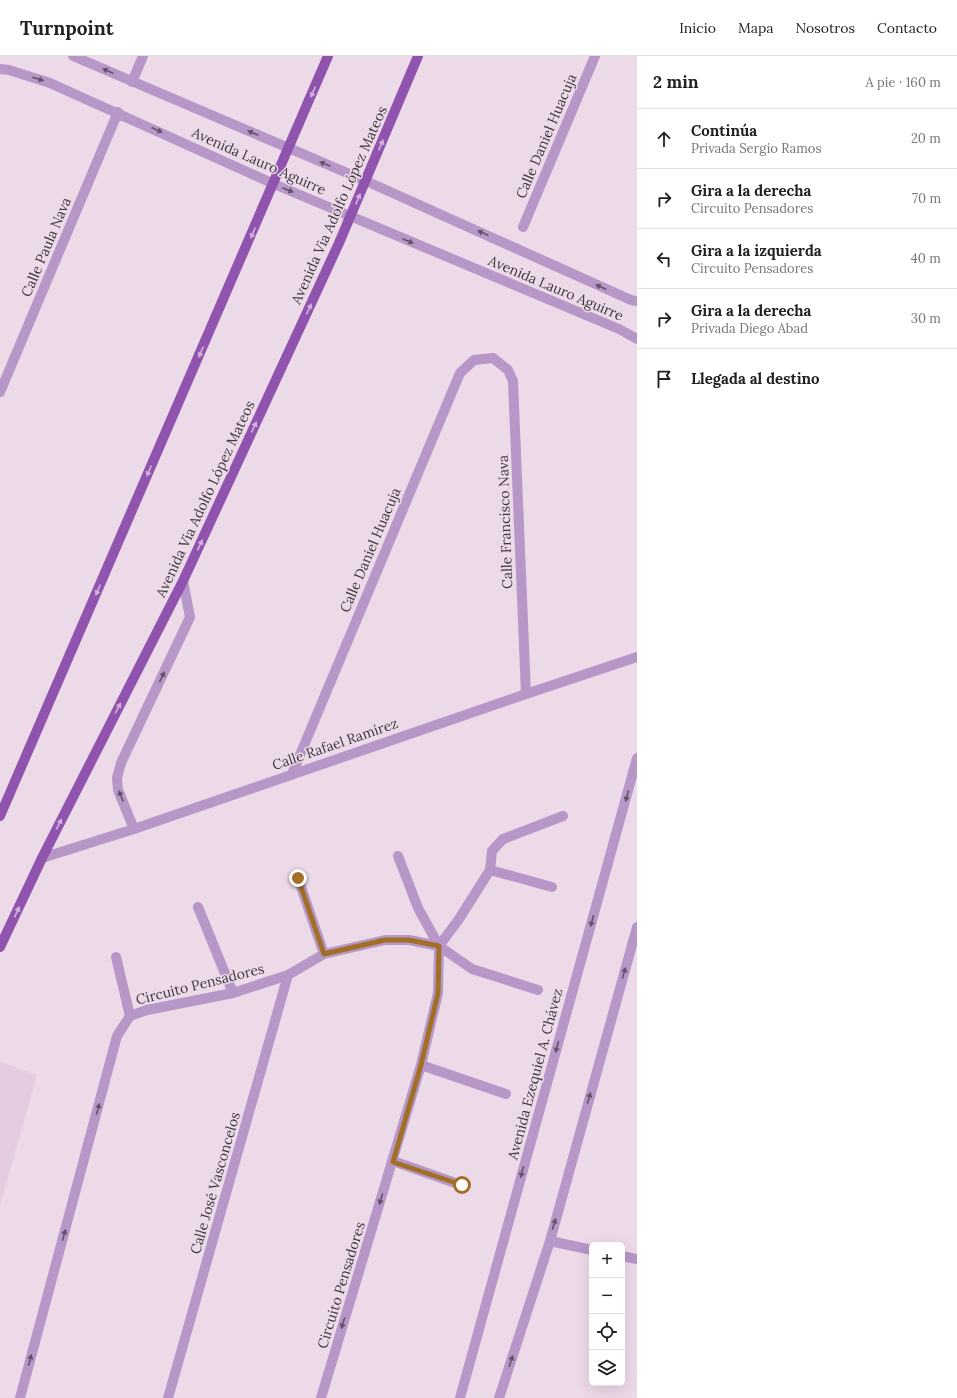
<!DOCTYPE html>
<html lang="es">
<meta charset="utf-8">
<style>
:root{--surface:#fff;--page:#f2f2f2;--text:#202124;--muted:#757577;--line:#e0e0e0}
body{margin:0;font-family:Lora,serif;background:var(--page);color:var(--text)}
.controls{position:absolute;right:12px;bottom:12px;display:grid;overflow:hidden;border-radius:6px;box-shadow:0 4px 16px #0002}
.controls button{width:36px;height:36px;display:grid;place-items:center;padding:0;border:0;border-bottom:1px solid var(--line);background:var(--surface);color:var(--text);font:20px sans-serif}
.stop{position:absolute;width:12px;height:12px;margin:-9px;border:3px solid #a26f26;border-radius:50%;background:#fff}
.stop.end{background:#a26f26;border-color:#fff;box-shadow:0 1px 4px #0008}
.list{margin:0;padding:0;list-style:none}
h2{display:flex;justify-content:space-between;align-items:center;height:52px;margin:0;padding:0 16px;font-size:17px}
h2 small{font-size:13px;font-weight:400;color:var(--muted)}
.list li{display:grid;grid-template-columns:26px 1fr auto;gap:12px;align-items:center;box-sizing:border-box;height:60px;padding:0 16px;border-top:1px solid var(--line)}
.list b{display:block;font-size:15px;white-space:nowrap}
.list p{margin:0;font-size:13px;white-space:nowrap;color:var(--muted)}
.list em{font-size:13px;font-style:normal;color:var(--muted)}
.icon{flex:none;width:22px;height:22px;fill:none;stroke:currentColor;stroke-width:2;stroke-linecap:round;stroke-linejoin:round}
.map{position:relative;flex:none;width:637px;height:1342px;overflow:hidden}
header{display:flex;align-items:center;gap:24px;box-sizing:border-box;height:56px;padding:0 20px;background:var(--surface);border-bottom:1px solid var(--line)}
header strong{font-size:19px}
nav{display:flex;gap:22px;margin-inline-start:auto;font-size:14px}
main{display:flex}
aside{flex:1;background:var(--surface)}
.map>svg:first-child{display:block}
.built{fill:#e5cce0}
.lines{fill:none;stroke-linecap:round;stroke-linejoin:round}
.minor{stroke:#b697c8;stroke-width:10}
.major{stroke:#9054af;stroke-width:10}
.oneway{fill:#625467}
.oneway2{fill:#d1b2d8}
.route{stroke:#a26f26;stroke-width:5}
.labels{text-anchor:middle;stroke-width:3;stroke-linejoin:round;paint-order:stroke}
.street-label{font-size:14px;fill:#3e373d;stroke:#eddae9}
</style>
<header>
<strong>Turnpoint</strong>
<nav><a>Inicio</a><a>Mapa</a><a>Nosotros</a><a>Contacto</a></nav>
</header>
<main>
<div class="map">
<svg width="637" height="1342" viewBox="0 0 637 1342">
<rect width="100%" height="100%" fill="#eddae9"/>
<path class="built" d="M 0,1006 L 37,1019 L 0,1149 Z"/>
<g class="lines">
<path class="minor" d="M 73,0 L 366,125 L 631,244 L 637,245
M 0,13 L 9,14 L 50,27 L 274,128 L 619,273 L 637,283
M 132,26 L 143,0
M 523,171 L 595,0
M 0,336 L 118,56
M 292,718 L 460,317 L 474,304 L 493,302 L 508,314 L 513,325 L 526,638
M 134,773 L 118,734 L 117,722 L 121,707 L 190,561 L 183,525
M 42,802 L 134,773 L 526,638 L 637,601
M 490,814 L 552,831
M 298,822 L 324,898
M 198,851 L 233,937
M 439,890 L 459,863 L 490,814 L 492,795 L 503,783 L 563,760
M 116,901 L 130,960
M 421,1009 L 506,1038
M 393,1105 L 461,1129
M 550,1185 L 592,1194
M 622,1200 L 637,1203
M 20,1342 L 117,980 L 130,960 L 147,954 L 233,937 L 288,919 L 324,898 L 385,884 L 409,884 L 439,890 L 472,913 L 538,934
M 168,1342 L 288,919
M 321,1342 L 421,1009 L 438,937 L 439,890 L 418,852 L 398,800
M 460,1342 L 637,702
M 499,1342 L 550,1185 L 637,871"/>
<path class="major" d="M 0,760 L 328,0
M 0,891 L 42,802 L 183,525 L 339,187 L 418,0"/>
</g>
<defs><path id="oneway-solid" d="M-6-.8H1V-3.2L6.5 0L1 3.2V.8H-6Z"/></defs>
<g class="oneway">
<use href="#oneway-solid" transform="translate(108 15) rotate(-156)"/>
<use href="#oneway-solid" transform="translate(38 23) rotate(17)"/>
<use href="#oneway-solid" transform="translate(157 74) rotate(25)"/>
<use href="#oneway-solid" transform="translate(253 77) rotate(-157)"/>
<use href="#oneway-solid" transform="translate(325 108) rotate(-157)"/>
<use href="#oneway-solid" transform="translate(288 134) rotate(23)"/>
<use href="#oneway-solid" transform="translate(483 177) rotate(-156)"/>
<use href="#oneway-solid" transform="translate(408 185) rotate(23)"/>
<use href="#oneway-solid" transform="translate(601 231) rotate(-156)"/>
<use href="#oneway-solid" transform="translate(162 621) rotate(-65)"/>
<use href="#oneway-solid" transform="translate(121 740) rotate(-111)"/>
<use href="#oneway-solid" transform="translate(627 740) rotate(105)"/>
<use href="#oneway-solid" transform="translate(592 865) rotate(105)"/>
<use href="#oneway-solid" transform="translate(624 917) rotate(-74)"/>
<use href="#oneway-solid" transform="translate(557 991) rotate(105)"/>
<use href="#oneway-solid" transform="translate(589 1042) rotate(-74)"/>
<use href="#oneway-solid" transform="translate(98 1053) rotate(-75)"/>
<use href="#oneway-solid" transform="translate(522 1116) rotate(105)"/>
<use href="#oneway-solid" transform="translate(381 1143) rotate(107)"/>
<use href="#oneway-solid" transform="translate(554 1168) rotate(-74)"/>
<use href="#oneway-solid" transform="translate(64 1179) rotate(-75)"/>
<use href="#oneway-solid" transform="translate(343 1267) rotate(107)"/>
<use href="#oneway-solid" transform="translate(30 1304) rotate(-75)"/>
<use href="#oneway-solid" transform="translate(511 1305) rotate(-72)"/>
</g>
<g class="oneway2">
<use href="#oneway-solid" transform="translate(313 36) rotate(113)"/>
<use href="#oneway-solid" transform="translate(381 89) rotate(-67)"/>
<use href="#oneway-solid" transform="translate(358 143) rotate(-67)"/>
<use href="#oneway-solid" transform="translate(253 177) rotate(113)"/>
<use href="#oneway-solid" transform="translate(309 253) rotate(-65)"/>
<use href="#oneway-solid" transform="translate(201 296) rotate(113)"/>
<use href="#oneway-solid" transform="translate(254 371) rotate(-65)"/>
<use href="#oneway-solid" transform="translate(149 415) rotate(113)"/>
<use href="#oneway-solid" transform="translate(200 489) rotate(-65)"/>
<use href="#oneway-solid" transform="translate(98 534) rotate(113)"/>
<use href="#oneway-solid" transform="translate(118 652) rotate(-63)"/>
<use href="#oneway-solid" transform="translate(59 768) rotate(-63)"/>
<use href="#oneway-solid" transform="translate(17 856) rotate(-65)"/>
</g>
<g class="lines">
<path class="route" d="M 298,822 L 324,898 L 385,884 L 409,884 L 439,890 L 438,937 L 421,1009 L 393,1106 L 462,1129"/>
</g>
<g class="labels">
<g class="street-label">
<text transform="translate(546 80) rotate(-67)" y="5">Calle Daniel Huacuja</text>
<text transform="translate(259 105) rotate(24)" y="5">Avenida Lauro Aguirre</text>
<text transform="translate(339 149) rotate(-66)" y="5">Avenida Via Adolfo López Mateos</text>
<text transform="translate(46 191) rotate(-67)" y="5">Calle Paula Nava</text>
<text transform="translate(556 232) rotate(23)" y="5">Avenida Lauro Aguirre</text>
<text transform="translate(205 443) rotate(-65)" y="5">Avenida Via Adolfo López Mateos</text>
<text transform="translate(505 466) rotate(-92)" y="5">Calle Francisco Nava</text>
<text transform="translate(370 494) rotate(-67)" y="5">Calle Daniel Huacuja</text>
<text transform="translate(335 688) rotate(-19)" y="5">Calle Rafael Ramírez</text>
<text transform="translate(200 928) rotate(-14)" y="5">Circuito Pensadores</text>
<text transform="translate(535 1018) rotate(-75)" y="5">Avenida Ezequiel A. Chávez</text>
<text transform="translate(215 1127) rotate(-74)" y="5">Calle José Vasconcelos</text>
<text transform="translate(341 1229) rotate(-73)" y="5">Circuito Pensadores</text>
</g>
</g>
</svg>
<div class="controls">
<button>+</button>
<button>−</button>
<button><svg class="icon" aria-label="locate" viewBox="0 0 24 24"><circle cx="12" cy="12" r="6"/><path d="M12 2v4M12 18v4M2 12h4M18 12h4"/></svg></button>
<button><svg class="icon" aria-label="layers" viewBox="0 0 24 24"><path d="M12 4l9 5-9 5-9-5zM3 14l9 5 9-5"/></svg></button>
</div>
<div class="stop" style="left:462px;top:1129px"></div>
<div class="stop end" style="left:298px;top:822px"></div>
</div>
<aside>
<h2>2 min<small>A pie · 160 m</small></h2>
<ul class="list">
<li><svg class="icon" aria-label="ahead" viewBox="0 0 24 24"><path d="M12 20V5M6 11l6-6 6 6"/></svg><div><b>Continúa</b><p>Privada Sergio Ramos</p></div><em>20 m</em></li>
<li><svg class="icon" aria-label="right" viewBox="0 0 24 24"><path d="M7 20v-9h11M14 6l5 5-5 5"/></svg><div><b>Gira a la derecha</b><p>Circuito Pensadores</p></div><em>70 m</em></li>
<li><svg class="icon" aria-label="left" viewBox="0 0 24 24"><path d="M17 20v-9H6M10 6l-5 5 5 5"/></svg><div><b>Gira a la izquierda</b><p>Circuito Pensadores</p></div><em>40 m</em></li>
<li><svg class="icon" aria-label="right" viewBox="0 0 24 24"><path d="M7 20v-9h11M14 6l5 5-5 5"/></svg><div><b>Gira a la derecha</b><p>Privada Diego Abad</p></div><em>30 m</em></li>
<li><svg class="icon" aria-label="arrive" viewBox="0 0 24 24"><path d="M6 21V4h12l-3 4 3 4H6"/></svg><div><b>Llegada al destino</b></div></li>
</ul>
</aside>
</main>
